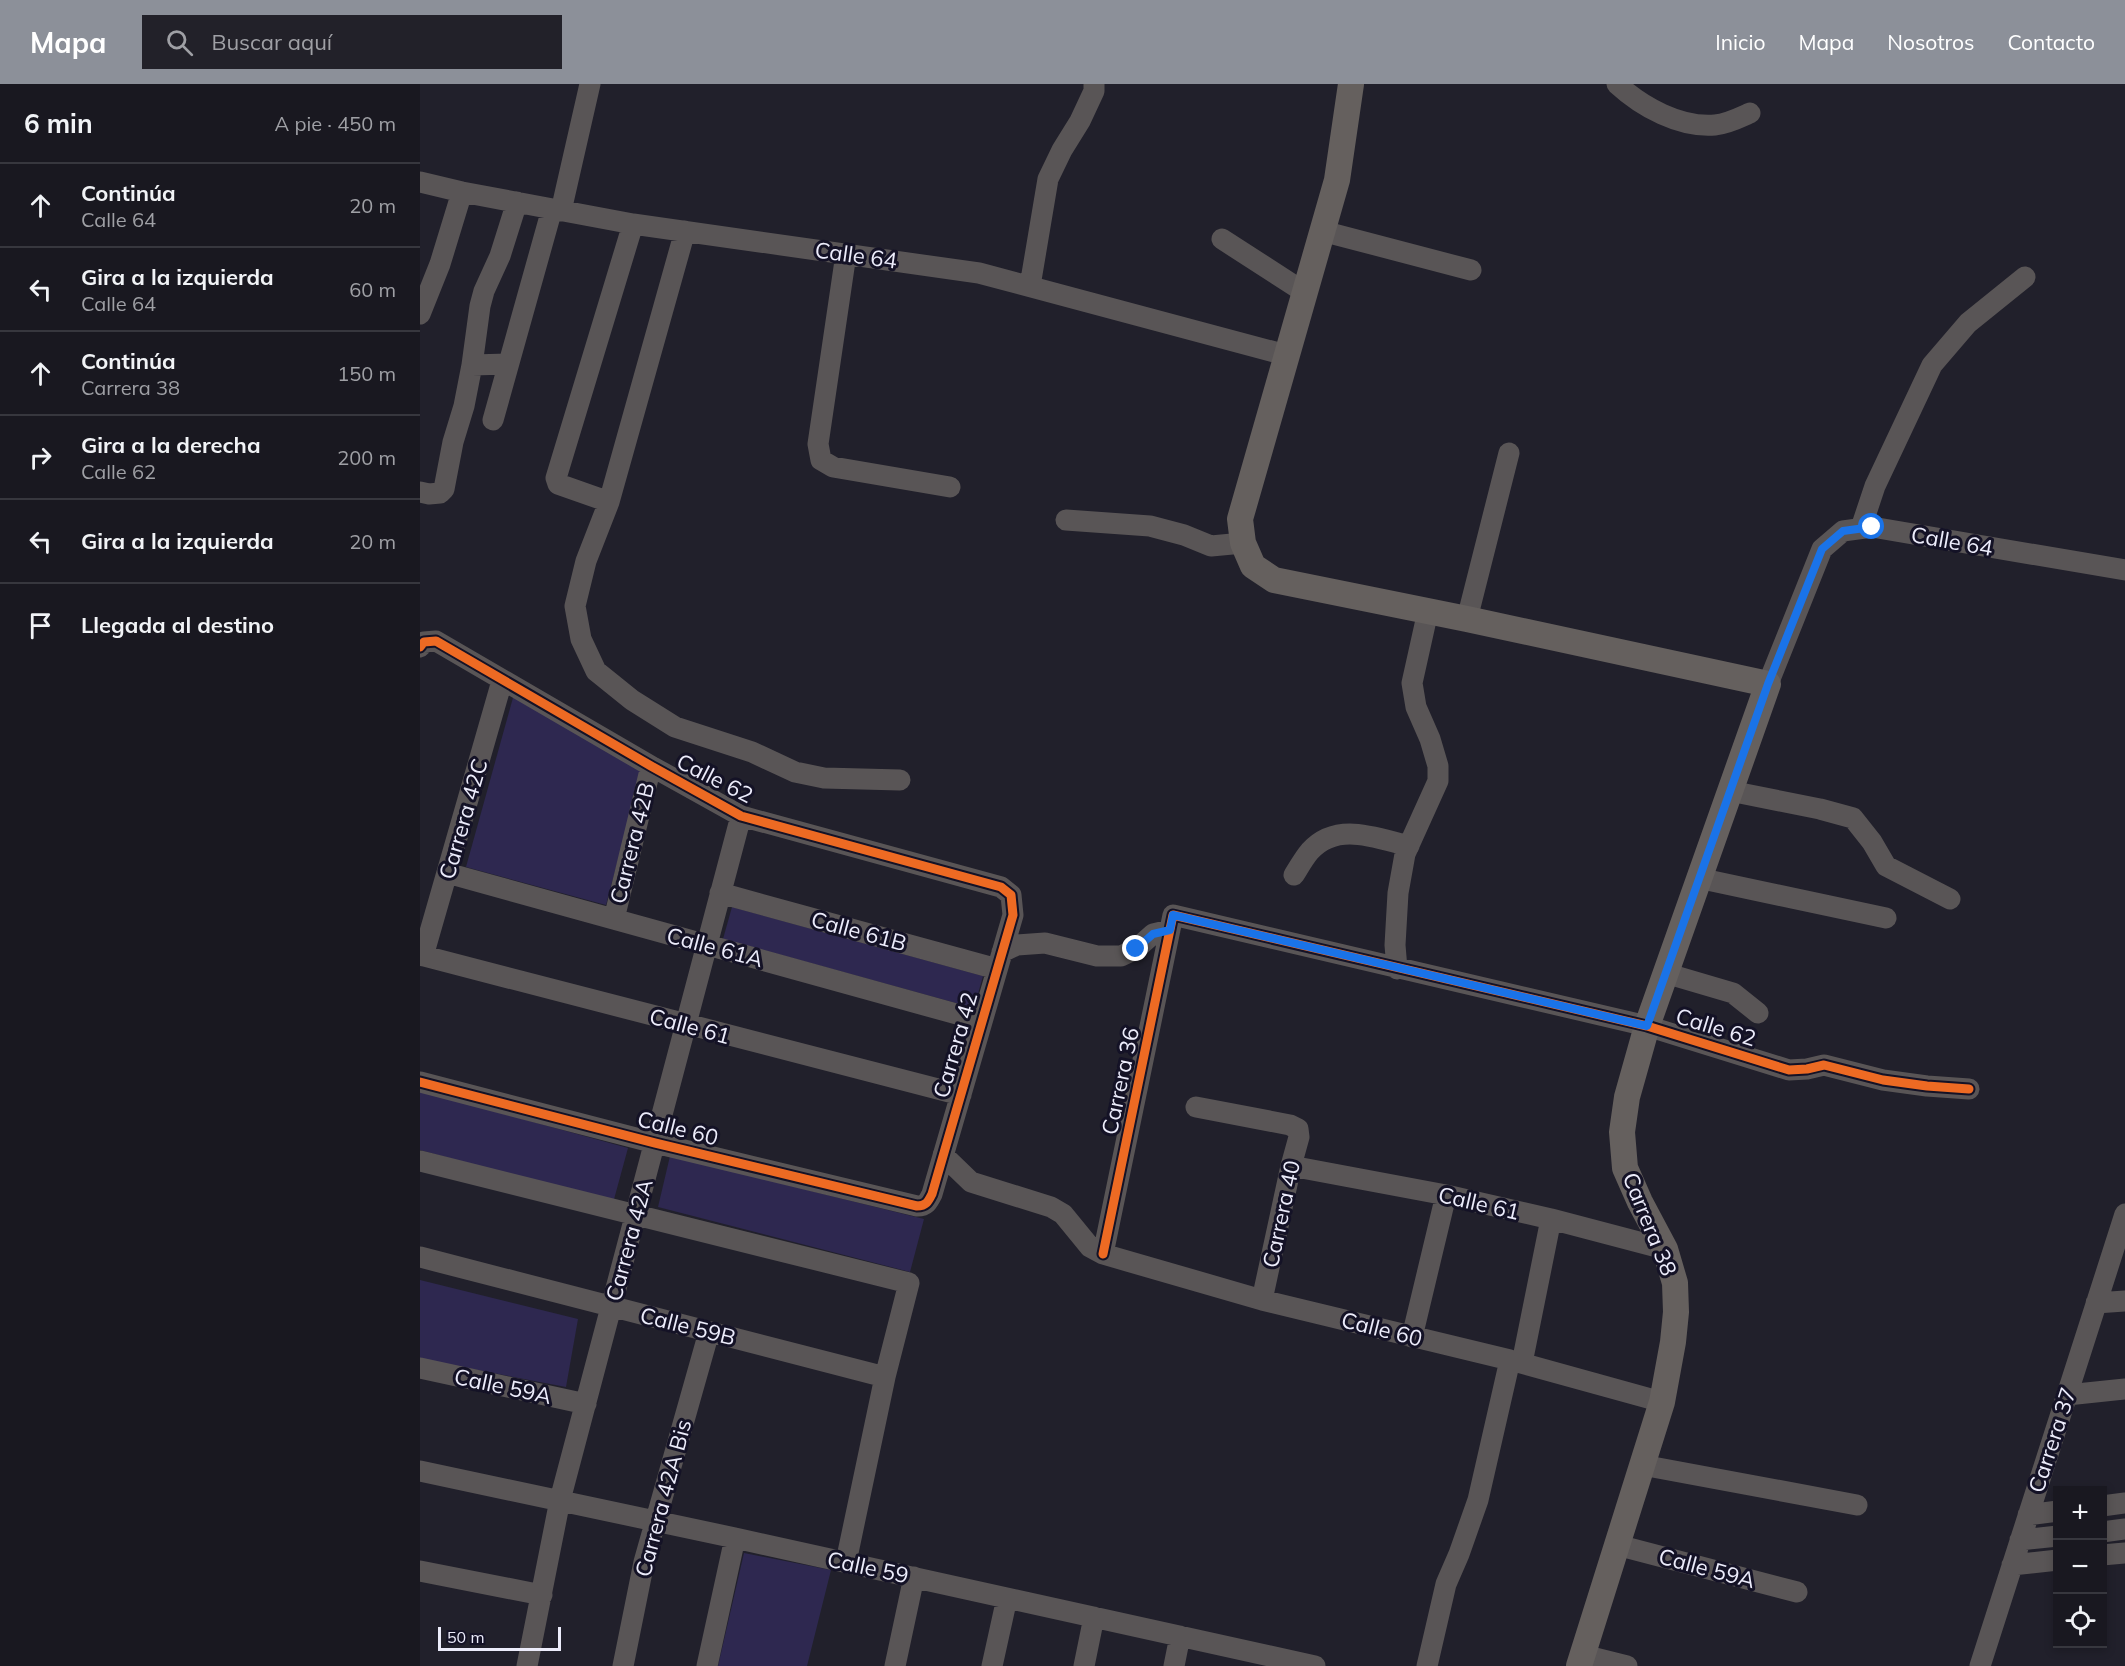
<!DOCTYPE html>
<html lang="es">
<meta charset="utf-8">
<style>
:root{--surface:#191820;--page:#222129;--text:#f1f3f6;--muted:#9fa0a5;--line:#37373e;--accent:#8c9099}
body{margin:0;font-family:Mulish,sans-serif;background:var(--page);color:var(--text)}
.controls{position:absolute;right:18px;bottom:18px;display:grid;overflow:hidden;border-radius:0px;box-shadow:0 3px 9px #0003}
.controls button{width:54px;height:54px;display:grid;place-items:center;padding:0;border:0;border-bottom:2px solid var(--line);background:var(--surface);color:var(--text);font:30px sans-serif}
.scale{position:absolute;left:18px;bottom:15px;width:123px;box-sizing:border-box;padding-left:6px;border:3px solid #ececfb;border-top:0;font-size:16px;line-height:21px;white-space:nowrap;color:#ececfb;-webkit-text-stroke:4px #141226;paint-order:stroke}
.stop{position:absolute;width:18px;height:18px;margin:-14px;border:4px solid #1a73e8;border-radius:50%;background:#fff}
.stop.end{background:#1a73e8;border-color:#fff;box-shadow:0 2px 6px #0008}
.list{margin:0;padding:0;list-style:none}
h2{display:flex;justify-content:space-between;align-items:center;height:78px;margin:0;padding:0 24px;font-size:26px}
h2 small{font-size:20px;font-weight:400;color:var(--muted)}
.list li{display:grid;grid-template-columns:39px 1fr auto;gap:18px;align-items:center;box-sizing:border-box;height:84px;padding:0 24px;border-top:2px solid var(--line)}
.list b{display:block;font-size:22px;white-space:nowrap}
.list p{margin:0;font-size:20px;white-space:nowrap;color:var(--muted)}
.list em{font-size:20px;font-style:normal;color:var(--muted)}
.icon{flex:none;width:33px;height:33px;fill:none;stroke:currentColor;stroke-width:2;stroke-linecap:round;stroke-linejoin:round}
.map{position:relative;flex:none;width:1705px;height:1582px;overflow:hidden}
header{display:flex;align-items:center;gap:36px;box-sizing:border-box;height:84px;padding:0 30px;background:var(--accent);color:#fff}
header strong{font-size:28px}
nav{display:flex;gap:33px;margin-inline-start:auto;font-size:21px}
.search{width:420px;height:54px;background:var(--page);display:flex;align-items:center;gap:15px;box-sizing:border-box;padding:0 21px;border-radius:0px;color:var(--muted);font-size:22px}
main{display:flex}
aside{flex:1;background:var(--surface)}
.map>svg:first-child{display:block}
.green{fill:#2e2850}
.lines{fill:none;stroke-linecap:round;stroke-linejoin:round}
.minor{stroke:#595556;stroke-width:21}
.major{stroke:#65605e;stroke-width:26}
.cycleway-casing{stroke:#141226;stroke-width:13}
.cycleway{stroke:#ed6a23;stroke-width:9}
.route{stroke:#1a73e8;stroke-width:8}
.labels{text-anchor:middle;stroke-width:6;stroke-linejoin:round;paint-order:stroke}
.street-label{font-size:22px;fill:#ececfb;stroke:#141226}
</style>
<header>
<strong>Mapa</strong>
<div class="search"><svg class="icon" aria-label="search" viewBox="0 0 24 24"><circle cx="10" cy="10" r="6"/><path d="M15 15l6 6"/></svg>Buscar aquí</div>
<nav><a>Inicio</a><a>Mapa</a><a>Nosotros</a><a>Contacto</a></nav>
</header>
<main>
<aside>
<h2>6 min<small>A pie · 450 m</small></h2>
<ul class="list">
<li><svg class="icon" aria-label="ahead" viewBox="0 0 24 24"><path d="M12 20V5M6 11l6-6 6 6"/></svg><div><b>Continúa</b><p>Calle 64</p></div><em>20 m</em></li>
<li><svg class="icon" aria-label="left" viewBox="0 0 24 24"><path d="M17 20v-9H6M10 6l-5 5 5 5"/></svg><div><b>Gira a la izquierda</b><p>Calle 64</p></div><em>60 m</em></li>
<li><svg class="icon" aria-label="ahead" viewBox="0 0 24 24"><path d="M12 20V5M6 11l6-6 6 6"/></svg><div><b>Continúa</b><p>Carrera 38</p></div><em>150 m</em></li>
<li><svg class="icon" aria-label="right" viewBox="0 0 24 24"><path d="M7 20v-9h11M14 6l5 5-5 5"/></svg><div><b>Gira a la derecha</b><p>Calle 62</p></div><em>200 m</em></li>
<li><svg class="icon" aria-label="left" viewBox="0 0 24 24"><path d="M17 20v-9H6M10 6l-5 5 5 5"/></svg><div><b>Gira a la izquierda</b></div><em>20 m</em></li>
<li><svg class="icon" aria-label="arrive" viewBox="0 0 24 24"><path d="M6 21V4h12l-3 4 3 4H6"/></svg><div><b>Llegada al destino</b></div></li>
</ul>
</aside>
<div class="map">
<svg width="1705" height="1582" viewBox="0 0 1705 1582">
<rect width="100%" height="100%" fill="#21202b"/>
<path class="green" d="M 94,610 L 222,685 L 186,821 L 46,783 Z
M 312,823 L 563,892 L 554,924 L 303,855 Z
M 0,1007 L 208,1064 L 193,1119 L 0,1066 Z
M 250,1072 L 504,1135 L 490,1188 L 238,1123 Z
M 0,1196 L 158,1235 L 146,1303 L 0,1275 Z
M 324,1469 L 411,1486 L 387,1582 L 298,1582 Z"/>
<g class="lines">
<path class="minor" d="M 1197,0 C 1222,23 1260,44 1295,41 C 1307,40 1319,34 1330,29
M 0,98 L 42,108 L 213,140 L 559,189 L 866,271
M 141,127 L 170,0
M 265,147 L 189,418 L 166,477 L 155,522 L 161,555 L 176,587 L 212,616 L 255,643 L 332,668 L 375,688 L 404,694 L 480,696
M 902,147 L 1051,186
M 802,155 L 884,208
M 426,170 L 398,360 L 401,376 L 413,383 L 530,403
M 610,202 L 628,95 L 642,66 L 660,37 L 674,7 L 674,0
M 0,230 L 20,180 L 42,108
M 88,280 L 52,281 L 60,222 L 64,207 L 80,172 L 97,118
M 73,336 L 132,125
M 0,408 L 9,410 L 20,409 L 24,405 L 33,358 L 44,322 L 52,281
M 189,418 L 138,400 L 136,394 L 213,140
M 646,436 L 730,442 L 764,451 L 791,462 L 823,459
M 1441,444 L 1455,402 L 1512,281 L 1548,239 L 1605,193
M 1047,535 L 1089,369
M 0,563 L 4,558 L 16,557 L 231,682 L 321,732 L 581,803 L 591,811 L 593,831 L 512,1110 C 508,1118 506,1122 497,1122 L 235,1059 L 0,998
M 1348,600 L 1402,465 L 1423,447 L 1452,443 L 1705,486
M 1310,707 L 1400,725 L 1433,734 L 1452,758 L 1466,782 L 1530,815
M 27,789 L 562,937
M 874,791 C 879,783 884,774 890,767 C 917,737 956,754 989,762
M 1278,794 L 1466,834
M 300,809 L 577,885
M 194,835 L 231,682
M 582,868 L 597,861 L 625,859 L 677,872 L 701,872 L 716,865 L 733,850 L 750,846
M 0,871 L 541,1011
M 3,872 L 82,597
M 977,885 L 975,861 L 978,809 L 985,770 L 1018,697 L 1018,682 L 1010,655 L 996,623 L 992,599 L 1008,527
M 1245,889 L 1313,909 L 1338,929
M 776,1023 L 870,1041 L 878,1045 L 879,1053 L 871,1082 L 842,1216
M 523,1071 L 551,1098 L 631,1123 L 643,1130 L 670,1163 L 683,1170 L 842,1216 L 1090,1276 L 1242,1318
M 0,1077 L 489,1199 L 465,1293 L 426,1478
M 871,1082 L 1026,1111 L 1131,1135 L 1245,1165
M 683,1170 L 753,831 L 1227,942 L 1369,986 L 1387,985 L 1404,981 L 1463,996 L 1507,1002 L 1549,1005
M 0,1173 L 465,1293
M 1676,1219 L 1705,1217
M 992,1253 L 1026,1111
M 1102,1279 L 1131,1135
M 0,1284 L 166,1320
M 1647,1311 L 1705,1305
M 1222,1381 L 1437,1421
M 0,1387 L 315,1454 L 895,1582
M 1682,1422 L 1705,1419
M 1608,1431 L 1638,1427
M 1682,1448 L 1705,1445
M 1600,1456 L 1638,1452
M 1197,1461 L 1377,1508
M 1682,1471 L 1705,1469
M 1592,1481 L 1638,1476
M 0,1487 L 122,1511
M 1163,1571 L 1207,1582
M 107,1582 L 140,1416 L 321,732
M 203,1582 L 224,1478 L 289,1248
M 287,1582 L 315,1454
M 475,1582 L 494,1493
M 572,1582 L 587,1514
M 664,1582 L 674,1533
M 754,1582 L 760,1552
M 1007,1582 L 1026,1500 L 1039,1470 L 1058,1416 L 1090,1276
M 1560,1582 L 1705,1130"/>
<path class="major" d="M 931,0 L 917,96 L 820,435 L 823,459 L 833,482 L 854,496 L 1047,535 L 1348,600 L 1227,942 L 1207,1013 L 1202,1048 L 1205,1084 L 1220,1118 L 1245,1165 L 1255,1199 L 1256,1228 L 1253,1258 L 1242,1318 L 1159,1582"/>
<g class="cycleway-casing">
<path id="cycleway" d="M 0,563 L 4,558 L 16,557 L 231,682 L 321,732 L 581,803 L 591,811 L 593,831 L 512,1110 C 508,1118 506,1122 497,1122 L 235,1059 L 0,998
M 683,1170 L 753,831 L 1227,942 L 1369,986 L 1387,985 L 1404,981 L 1463,996 L 1507,1002 L 1549,1005"/>
</g>
<use href="#cycleway" class="cycleway"/>
</g>
<g class="lines">
<path class="route" d="M 716,865 L 733,850 L 750,846 L 753,831 L 1227,942 L 1348,600 L 1402,465 L 1423,447 L 1452,443"/>
</g>
<g class="labels">
<g class="street-label">
<text transform="translate(436 171) rotate(8)" y="8">Calle 64</text>
<text transform="translate(1532 457) rotate(10)" y="8">Calle 64</text>
<text transform="translate(295 694) rotate(27)" y="8">Calle 62</text>
<text transform="translate(43 735) rotate(-74)" y="8">Carrera 42C</text>
<text transform="translate(212 759) rotate(-76)" y="8">Carrera 42B</text>
<text transform="translate(439 847) rotate(15)" y="8">Calle 61B</text>
<text transform="translate(295 863) rotate(15)" y="8">Calle 61A</text>
<text transform="translate(270 942) rotate(15)" y="8">Calle 61</text>
<text transform="translate(1296 943) rotate(17)" y="8">Calle 62</text>
<text transform="translate(535 961) rotate(-74)" y="8">Carrera 42</text>
<text transform="translate(700 997) rotate(-78)" y="8">Carrera 36</text>
<text transform="translate(258 1044) rotate(14)" y="8">Calle 60</text>
<text transform="translate(1059 1119) rotate(13)" y="8">Calle 61</text>
<text transform="translate(861 1130) rotate(-78)" y="8">Carrera 40</text>
<text transform="translate(1230 1140) rotate(68)" y="8">Carrera 38</text>
<text transform="translate(209 1156) rotate(-75)" y="8">Carrera 42A</text>
<text transform="translate(268 1242) rotate(14)" y="8">Calle 59B</text>
<text transform="translate(962 1245) rotate(14)" y="8">Calle 60</text>
<text transform="translate(83 1302) rotate(12)" y="8">Calle 59A</text>
<text transform="translate(1632 1356) rotate(-72)" y="8">Carrera 37</text>
<text transform="translate(243 1414) rotate(-75)" y="8">Carrera 42A Bis</text>
<text transform="translate(448 1483) rotate(12)" y="8">Calle 59</text>
<text transform="translate(1287 1484) rotate(15)" y="8">Calle 59A</text>
</g>
</g>
</svg>
<div class="controls">
<button>+</button>
<button>−</button>
<button><svg class="icon" aria-label="locate" viewBox="0 0 24 24"><circle cx="12" cy="12" r="6"/><path d="M12 2v4M12 18v4M2 12h4M18 12h4"/></svg></button>
</div>
<div class="scale">50 m</div>
<div class="stop" style="left:1452px;top:443px"></div>
<div class="stop end" style="left:716px;top:865px"></div>
</div>
</main>
